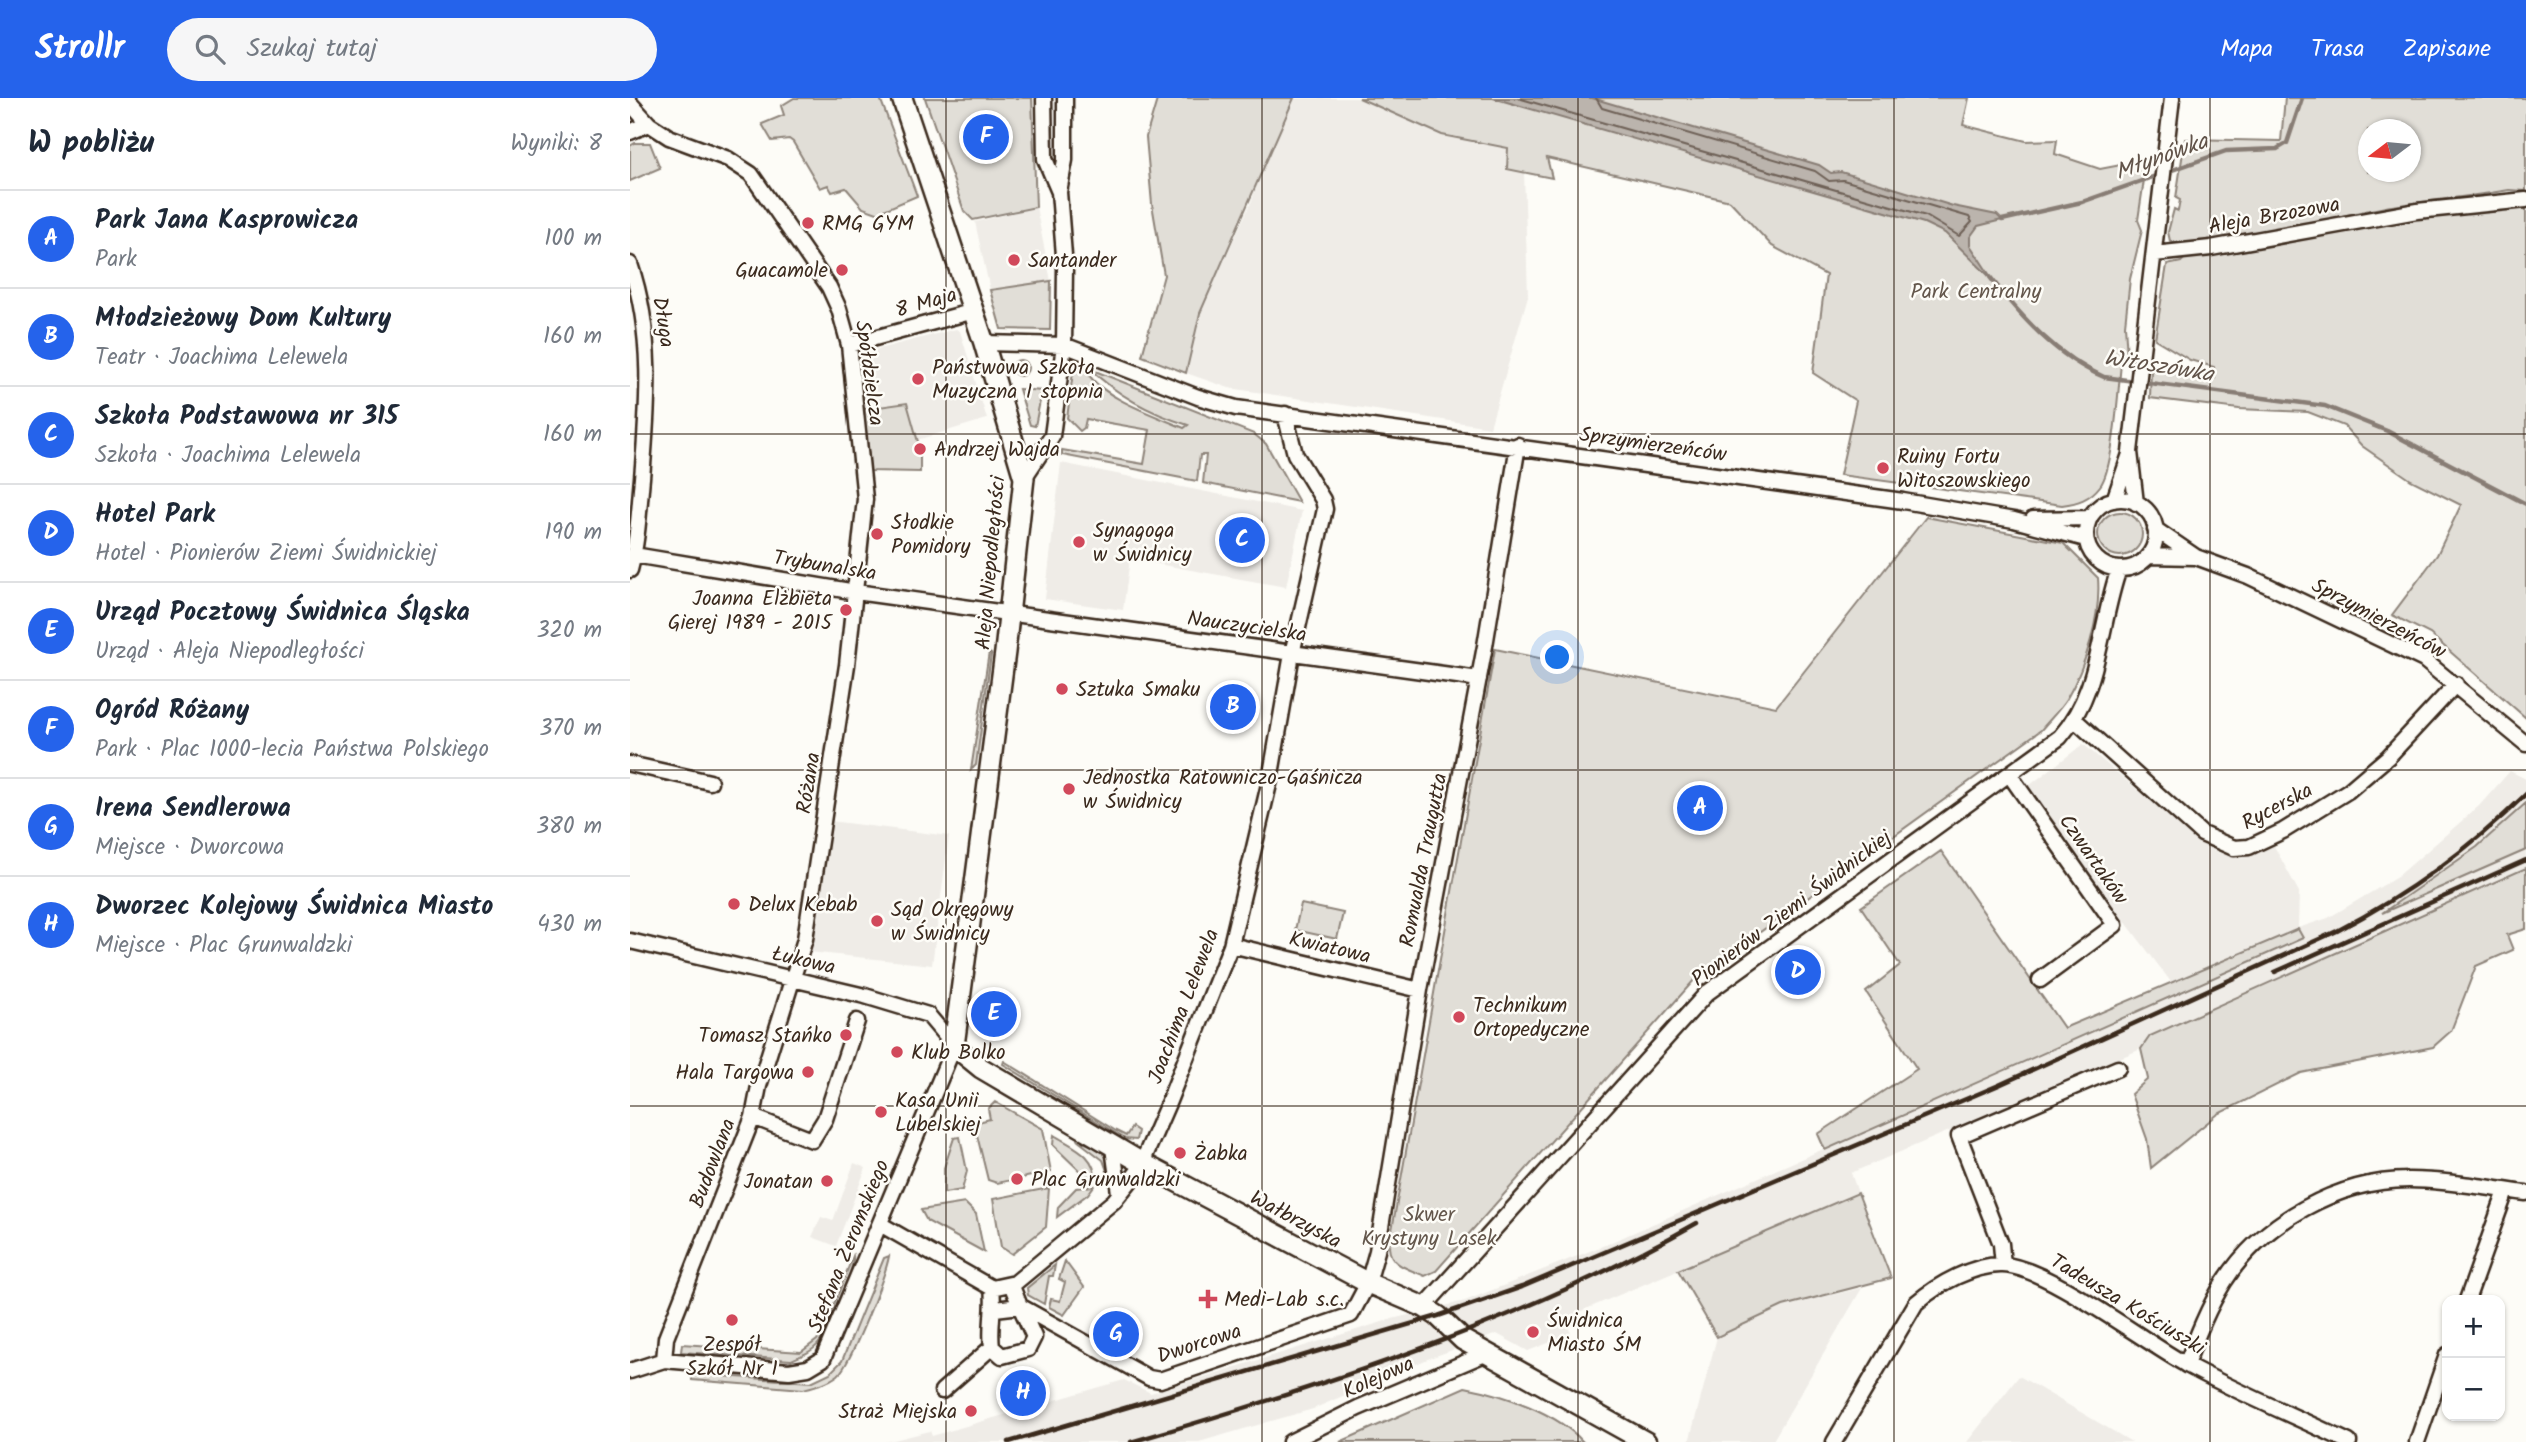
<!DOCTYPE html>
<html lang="pl">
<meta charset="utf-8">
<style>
:root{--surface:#fff;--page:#f6f6f7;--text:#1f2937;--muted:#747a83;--line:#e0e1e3;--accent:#2563eb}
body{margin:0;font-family:Kalam,sans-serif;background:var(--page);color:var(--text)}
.controls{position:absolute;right:21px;bottom:21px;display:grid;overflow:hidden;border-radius:14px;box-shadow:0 2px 5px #0004}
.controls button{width:63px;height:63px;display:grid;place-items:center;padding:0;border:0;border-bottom:2px solid var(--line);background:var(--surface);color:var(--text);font:35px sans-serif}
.compass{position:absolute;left:1728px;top:21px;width:63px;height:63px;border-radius:50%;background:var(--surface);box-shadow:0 2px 5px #0004;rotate:254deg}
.you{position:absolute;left:928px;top:560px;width:24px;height:24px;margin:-18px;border:5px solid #fff;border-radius:50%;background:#1a73e8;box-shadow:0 0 0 10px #1a73e833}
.badge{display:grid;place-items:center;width:46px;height:46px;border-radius:50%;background:var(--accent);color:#fff;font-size:23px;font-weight:700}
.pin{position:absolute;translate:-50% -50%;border:4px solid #fff;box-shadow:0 2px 7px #0006}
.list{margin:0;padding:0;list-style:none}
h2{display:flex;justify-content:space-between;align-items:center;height:91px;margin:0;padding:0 28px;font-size:30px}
h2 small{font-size:23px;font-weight:400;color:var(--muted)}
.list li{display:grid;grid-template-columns:46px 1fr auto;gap:21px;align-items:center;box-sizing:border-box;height:98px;padding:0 28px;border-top:2px solid var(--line)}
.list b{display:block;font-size:26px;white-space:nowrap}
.list p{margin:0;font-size:23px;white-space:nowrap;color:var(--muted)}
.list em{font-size:23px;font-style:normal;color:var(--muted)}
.icon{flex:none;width:38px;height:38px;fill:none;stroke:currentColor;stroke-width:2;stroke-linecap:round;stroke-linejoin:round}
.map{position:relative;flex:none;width:1896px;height:1344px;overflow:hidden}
header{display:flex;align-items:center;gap:42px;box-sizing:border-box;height:98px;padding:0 35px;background:var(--accent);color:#fff}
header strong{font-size:33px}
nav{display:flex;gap:38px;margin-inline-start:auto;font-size:24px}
.search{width:490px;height:63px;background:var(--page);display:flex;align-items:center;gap:18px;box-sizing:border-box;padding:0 24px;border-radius:38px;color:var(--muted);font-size:26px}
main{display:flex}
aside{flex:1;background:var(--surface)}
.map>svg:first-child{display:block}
.built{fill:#efece7}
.green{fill:#e1ded7;stroke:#8e847a;stroke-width:2;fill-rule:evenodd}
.water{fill:#bbb4ad;stroke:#887d74;stroke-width:2}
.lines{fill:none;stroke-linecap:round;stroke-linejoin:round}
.shore{stroke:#6e6157;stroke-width:2}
.stream{stroke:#887d74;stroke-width:4.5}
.minor-casing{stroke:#3b2a1e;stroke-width:19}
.major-casing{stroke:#3b2a1e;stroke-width:24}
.minor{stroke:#fdfcf7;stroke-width:14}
.major{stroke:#fdfcf7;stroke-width:19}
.rail{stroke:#3b2a1e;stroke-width:4.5}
.grid{fill:none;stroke:#3b2a1e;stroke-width:2;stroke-opacity:0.55}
.poi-dot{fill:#d1495b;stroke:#fdfcf7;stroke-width:2.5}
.labels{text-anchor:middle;stroke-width:5;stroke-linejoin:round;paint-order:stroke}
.street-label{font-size:21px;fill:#3b2a1e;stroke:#fdfcf7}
.poi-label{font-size:21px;fill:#3b2a1e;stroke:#fdfcf7;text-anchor:start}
.park-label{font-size:21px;fill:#64574c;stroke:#fdfcf7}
.water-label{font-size:23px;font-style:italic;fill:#615349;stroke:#fdfcf7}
</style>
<header>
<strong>Strollr</strong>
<div class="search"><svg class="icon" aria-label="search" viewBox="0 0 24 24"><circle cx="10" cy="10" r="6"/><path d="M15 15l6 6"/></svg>Szukaj tutaj</div>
<nav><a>Mapa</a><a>Trasa</a><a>Zapisane</a></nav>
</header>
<main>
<aside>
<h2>W pobliżu<small>Wyniki: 8</small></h2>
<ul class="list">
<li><span class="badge">A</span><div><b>Park Jana Kasprowicza</b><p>Park</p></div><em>100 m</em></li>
<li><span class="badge">B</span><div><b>Młodzieżowy Dom Kultury</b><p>Teatr · Joachima Lelewela</p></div><em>160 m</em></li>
<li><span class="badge">C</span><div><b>Szkoła Podstawowa nr 315</b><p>Szkoła · Joachima Lelewela</p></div><em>160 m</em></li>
<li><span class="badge">D</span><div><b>Hotel Park</b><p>Hotel · Pionierów Ziemi Świdnickiej</p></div><em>190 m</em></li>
<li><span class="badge">E</span><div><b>Urząd Pocztowy Świdnica Śląska</b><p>Urząd · Aleja Niepodległości</p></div><em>320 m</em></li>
<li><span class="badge">F</span><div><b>Ogród Różany</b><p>Park · Plac 1000-lecia Państwa Polskiego</p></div><em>370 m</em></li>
<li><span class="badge">G</span><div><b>Irena Sendlerowa</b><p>Miejsce · Dworcowa</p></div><em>380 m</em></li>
<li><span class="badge">H</span><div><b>Dworzec Kolejowy Świdnica Miasto</b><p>Miejsce · Plac Grunwaldzki</p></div><em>430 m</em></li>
</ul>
</aside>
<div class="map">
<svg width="1896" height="1344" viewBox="0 0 1896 1344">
<rect width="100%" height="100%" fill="#fdfcf7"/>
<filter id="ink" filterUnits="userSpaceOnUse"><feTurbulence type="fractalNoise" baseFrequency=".0143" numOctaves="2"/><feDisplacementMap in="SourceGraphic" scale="14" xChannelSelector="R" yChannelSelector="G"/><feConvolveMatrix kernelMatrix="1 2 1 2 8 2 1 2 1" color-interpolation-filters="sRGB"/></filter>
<g filter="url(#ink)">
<path class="built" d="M 663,0 L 729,0 L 878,51 L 877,71 L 894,74 L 898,198 L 860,329 L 599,290 L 556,275 L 570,215 L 622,102 L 635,59 Z
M 406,109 L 421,183 L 360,192 L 345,124 Z
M 326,231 L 330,233 L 357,321 L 287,342 L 277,305 L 234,311 L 229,256 Z
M 431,365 L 672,413 L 656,489 L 500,461 L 493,512 L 415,501 Z
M 1453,646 L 1572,746 L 1589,755 L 1619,758 L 1644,748 L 1669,794 L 1668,830 L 1698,820 L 1767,779 L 1849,708 L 1880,673 L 1896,681 L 1896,705 L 1847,749 L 1756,812 L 1896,752 L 1896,770 L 1520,938 L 1511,951 L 1221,1075 L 1228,1095 L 935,1220 L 941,1236 L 898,1253 L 867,1236 L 800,1260 L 683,1311 L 569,1344 L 256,1344 L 300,1333 L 302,1338 L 494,1282 L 521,1295 L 762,1221 L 835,1203 L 975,1147 L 1673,840 L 1667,831 L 1541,884 L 1395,691 Z
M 200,723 L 319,738 L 302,867 L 179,854 Z
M 224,1065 L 236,1070 L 206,1148 L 182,1139 L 191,1119 L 203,1123 Z
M 1232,1190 L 1142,1344 L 1059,1344 L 1087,1239 L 1153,1208 Z
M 1389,1278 L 1500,1343 L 1502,1344 L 1337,1344 Z"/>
<path class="green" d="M 164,0 L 250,0 L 287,98 L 247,115 L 233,110 L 216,90 L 202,94 L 198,87 L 190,90 L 163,44 L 159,41 L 142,43 L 132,26 L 154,17 L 151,8 Z
M 295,0 L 402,0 L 406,109 L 343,122 L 334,113 Z
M 531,0 L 664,0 L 570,215 L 556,275 L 512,258 L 534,177 L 522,106 L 516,39 L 527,2 Z
M 729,0 L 1339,0 L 1333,27 L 1396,43 L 1427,42 L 1425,56 L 1470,71 L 1517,62 L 1508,122 L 1512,132 L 1500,181 L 1495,227 L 1497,258 L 1491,266 C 1488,292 1484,370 1470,388 C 1460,401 1448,405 1432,407 L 1210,377 L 1226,303 L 1183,275 L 1196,177 L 1142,148 L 1100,103 L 917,60 L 922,80 L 877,71 L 878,50 L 812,37 Z
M 1655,0 L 1896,0 L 1896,93 L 1879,92 C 1840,99 1801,102 1762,108 C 1719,114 1570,155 1540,143 L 1538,134 L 1544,111 L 1548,113 L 1550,102 L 1546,100 L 1555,41 L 1651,43 ZM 1738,32 L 1780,32 L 1780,74 L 1738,74 Z
M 5,45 L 20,45 L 30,70 L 0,83 L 0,48 Z
M 1896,107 L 1896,620 L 1800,536 L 1762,517 L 1807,457 L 1831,407 L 1781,382 L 1732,348 L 1714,328 L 1678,314 L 1609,311 L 1520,300 L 1521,272 L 1585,280 L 1584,269 L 1560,262 L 1525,241 L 1537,167 L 1551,164 L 1558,157 L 1830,113 Z
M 421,183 L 420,232 L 371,231 L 360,192 Z
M382 270a8 8 0 1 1 16 0a8 8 0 1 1-16 0Z
M 447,270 L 455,270 C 467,299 527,318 554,330 L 558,327 C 523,316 487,297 460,271 L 624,336 L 636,346 L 669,404 L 573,385 L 576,357 L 570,357 L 567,383 L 432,357 L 432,352 L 514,366 L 520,332 L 456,321 L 454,330 L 450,333 L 437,320 L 443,274 Z
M 389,291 L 412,293 L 405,328 L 400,327 Z
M 277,305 L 290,351 L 290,374 L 240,373 L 234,311 Z
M1468 436a22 22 0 1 1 44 0a22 22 0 1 1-44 0Z
M 1296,419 L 1433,445 L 1468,480 C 1471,518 1456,568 1436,602 C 1429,613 1419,622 1411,632 L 1065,881 L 806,1173 L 795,1178 C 780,1171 760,1168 759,1149 L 865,551 L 1146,609 Z
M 359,554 L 361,556 L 346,667 L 341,672 Z
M 1896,705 L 1896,752 L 1752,815 L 1847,749 Z
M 1311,753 L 1434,930 L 1668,831 L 1673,840 L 1195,1052 L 1188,1036 L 1287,971 L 1236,894 L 1270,867 L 1231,809 Z
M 1896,770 L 1896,831 L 1877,837 L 1883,852 L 1846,868 L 1821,933 L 1803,949 L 1671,975 L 1588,1016 L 1521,1070 L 1517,1041 L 1501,996 L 1518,981 L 1511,951 L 1520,938 Z
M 671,806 L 713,815 L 707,841 L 665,832 Z
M 374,963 L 486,1033 L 496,1038 L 502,1029 L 508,1033 L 506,1042 L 495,1041 L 373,966 Z
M 365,1004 L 413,1031 L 421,1074 L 367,1085 L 358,1082 L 344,1025 L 360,1021 L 358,1011 Z
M 424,1037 C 445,1050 465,1056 466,1083 L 449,1086 L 452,1075 L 423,1047 Z
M 330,1039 L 337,1073 L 332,1092 L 314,1095 L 314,1070 L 324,1040 Z
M 447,1042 C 476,1052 478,1054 481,1084 L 473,1062 Z
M 464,1088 L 458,1096 L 427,1119 L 428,1109 L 446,1090 Z
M 419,1090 L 416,1129 L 382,1156 L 371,1149 L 363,1101 Z
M 1228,1095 L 1261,1180 L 1153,1208 L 1087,1239 L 1048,1172 Z
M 335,1105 L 346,1116 L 354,1154 L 297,1123 L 291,1112 Z
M 223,1158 C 225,1170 199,1233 189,1245 C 182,1254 171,1258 161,1262 L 51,1254 L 52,1246 L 171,1254 L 187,1242 L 194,1231 Z
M 259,1158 C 256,1176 221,1266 208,1277 C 198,1285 185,1288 173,1291 L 62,1282 L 62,1276 L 181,1284 L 200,1275 L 212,1263 L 254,1160 Z
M 435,1163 L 454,1189 L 434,1217 L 419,1209 L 421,1201 L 430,1203 L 435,1184 L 429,1181 Z
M 425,1167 L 423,1178 L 419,1178 L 414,1206 L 398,1197 L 397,1190 Z
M 835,1289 C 872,1296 928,1315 953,1344 L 710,1344 Z"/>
<path class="water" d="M 863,0 L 962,0 L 1189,67 L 1201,75 L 1211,74 L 1323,108 L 1367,117 L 1372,122 L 1348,128 L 1340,139 L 1340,147 L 1363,182 L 1315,135 L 1294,125 Z"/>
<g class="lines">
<path class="shore" d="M 888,0 L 1296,118 L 1329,138 L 1342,124 L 1339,119 L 1213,82 L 1199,83 L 1185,73 L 972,10 L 966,0"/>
<path class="stream" d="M 1372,122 L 1452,104 L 1596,53 L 1647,51 L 1657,45 L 1672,0
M 1360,179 C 1391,219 1427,259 1474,279 L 1695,308 L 1757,333 L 1896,406"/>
<g class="minor-casing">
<path id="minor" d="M 414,0 L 415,61 L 429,94
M 0,5 L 19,26 L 39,39 L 98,61 L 121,76 L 199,189 L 209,211 L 219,247 L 235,401 L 217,567 L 175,841 L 129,988 L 123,1019 L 36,1240 L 34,1262
M 0,34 L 19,26
M 1524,156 L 1581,150 L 1787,113 L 1896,102
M 0,166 C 24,236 18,307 12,380 C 9,411 8,442 0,472
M 354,245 L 434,247 L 568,299 L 606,310 L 1273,403 L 1384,422 L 1456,441
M 219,247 L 344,213
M 394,380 L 422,338 L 434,247 L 435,170 L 429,94 L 435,62 L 435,0
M1456 436a35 35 0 1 1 70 0a35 35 0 1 1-70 0Z
M 1484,402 L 1500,356
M 1506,405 L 1500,354 L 1542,0
M 1403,421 L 1460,420
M 1525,431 L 1566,459 L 1618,478 L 1794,562 L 1896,646
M 4,457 L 226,494 L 849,581
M 1518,458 L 1565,459
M 1445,622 L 1572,736 L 1604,750 L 1619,749 L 1653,733 L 1718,693 L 1758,659 L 1826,586
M 0,666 L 80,684
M 1379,676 L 1485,827 L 1410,882
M 0,843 L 235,898 L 298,917 L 324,948 L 193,1261 L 178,1270 L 159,1273 L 34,1262 L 0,1273
M 601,847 L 790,892
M 123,1019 L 182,1042 L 195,1021 L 227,923
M 483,1049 L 489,1095
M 250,1126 L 362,1190 L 385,1185 L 484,1103 L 509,1072 L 539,1003 L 601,847 L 640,682 L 662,556 L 695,411 L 693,402 L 665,356 L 655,316
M 1373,1167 L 1371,1146 L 1329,1038 L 1488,970
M 381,1186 L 390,1208 L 519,1280 L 530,1282 L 721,1217 L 738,1185 L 747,1153 L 790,892 L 855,548 L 888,347
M 362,1190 C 365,1211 359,1229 362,1249 L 372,1258 L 398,1251 L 404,1239 L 390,1208 L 365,1211
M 1837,1202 L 1876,1093
M 794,1209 L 1077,895 L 1430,639 C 1471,593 1469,527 1489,471
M 1556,1267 C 1567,1238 1578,1210 1594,1184 C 1632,1124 1708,1082 1779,1082 C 1817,1082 1858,1090 1896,1095
M 312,1293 L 362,1249
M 660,1344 L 728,1310 L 855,1256
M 1204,1344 L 1286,1205 C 1308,1186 1344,1166 1373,1167 C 1415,1168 1513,1243 1555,1266 C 1608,1295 1665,1318 1719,1344
M 1787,1344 L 1817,1257"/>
</g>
<g class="major-casing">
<path id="major" d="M 272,0 L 354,245 L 394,380 L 375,554 L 324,948 L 351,970 L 512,1065 L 738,1185 L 794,1209 L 808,1218 L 833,1242 L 1016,1344"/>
</g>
<use href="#minor" class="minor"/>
<use href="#major" class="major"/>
<path class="rail" d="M 1645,874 L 1896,762
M 379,1344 L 808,1218 L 892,1189 L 1369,987 L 1707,833 C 1776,797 1840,751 1896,696
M 501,1344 C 694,1288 892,1224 1067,1125"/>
</g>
</g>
<path class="grid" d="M 316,0 L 316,1344M 632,0 L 632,1344M 948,0 L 948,1344M 1264,0 L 1264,1344M 1580,0 L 1580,1344M 0,336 L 1896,336M 0,672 L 1896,672M 0,1008 L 1896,1008"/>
<g class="poi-dot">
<circle cx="178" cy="125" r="7"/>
<circle cx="384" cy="162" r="7"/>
<circle cx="212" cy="172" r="7"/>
<circle cx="288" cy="281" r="7"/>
<circle cx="290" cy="351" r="7"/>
<circle cx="1253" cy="370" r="7"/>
<circle cx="247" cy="436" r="7"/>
<circle cx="449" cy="444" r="7"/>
<circle cx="216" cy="512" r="7"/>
<circle cx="432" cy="591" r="7"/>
<circle cx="439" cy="691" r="7"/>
<circle cx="104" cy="806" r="7"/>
<circle cx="247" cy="823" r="7"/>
<circle cx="829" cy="919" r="7"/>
<circle cx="216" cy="937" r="7"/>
<circle cx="267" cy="954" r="7"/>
<circle cx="178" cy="974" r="7"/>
<circle cx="251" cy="1014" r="7"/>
<circle cx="550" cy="1055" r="7"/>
<circle cx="387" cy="1081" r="7"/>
<circle cx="197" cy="1083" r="7"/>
<path d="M574.5 1190.5h7v7h7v7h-7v7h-7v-7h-7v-7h7z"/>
<circle cx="102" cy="1222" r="7"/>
<circle cx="903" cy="1234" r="7"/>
<circle cx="341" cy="1313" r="7"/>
</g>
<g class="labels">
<g class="street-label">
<text transform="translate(1644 117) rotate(-10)" y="7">Aleja Brzozowa</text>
<text transform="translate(296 204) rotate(-16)" y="7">8 Maja</text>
<text transform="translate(34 224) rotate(81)" y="7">Długa</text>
<text transform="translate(240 275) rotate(82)" y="7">Spółdzielcza</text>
<text transform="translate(1023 346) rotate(8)" y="7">Sprzymierzeńców</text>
<text transform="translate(360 465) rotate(-85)" y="7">Aleja Niepodległości</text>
<text transform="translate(195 467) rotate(9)" y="7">Trybunalska</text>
<text transform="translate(1749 520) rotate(28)" y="7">Sprzymierzeńców</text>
<text transform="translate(617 528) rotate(8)" y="7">Nauczycielska</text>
<text transform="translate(178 685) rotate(-81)" y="7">Różana</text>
<text transform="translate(1647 708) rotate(-28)" y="7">Rycerska</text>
<text transform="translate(1464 761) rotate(55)" y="7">Czwartaków</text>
<text transform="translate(793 762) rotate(-79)" y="7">Romualda Traugutta</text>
<text transform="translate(1161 810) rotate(-37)" y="7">Pionierów Ziemi Świdnickiej</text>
<text transform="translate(700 849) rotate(13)" y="7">Kwiatowa</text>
<text transform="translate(174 862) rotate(13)" y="7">Łukowa</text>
<text transform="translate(553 908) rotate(-69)" y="7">Joachima Lelewela</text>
<text transform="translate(82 1065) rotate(-69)" y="7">Budowlana</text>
<text transform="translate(666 1121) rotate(28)" y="7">Wałbrzyska</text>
<text transform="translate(218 1148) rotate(-68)" y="7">Stefana Żeromskiego</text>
<text transform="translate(1498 1206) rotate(31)" y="7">Tadeusza Kościuszki</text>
<text transform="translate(569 1245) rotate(-18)" y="7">Dworcowa</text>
<text transform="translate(748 1279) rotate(-24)" y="7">Kolejowa</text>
</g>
<g class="poi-label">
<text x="192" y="132">RMG GYM</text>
<text x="398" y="169">Santander</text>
<text x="198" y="179" text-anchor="end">Guacamole</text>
<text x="302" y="276">Państwowa Szkoła<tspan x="302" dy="24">Muzyczna I stopnia</tspan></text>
<text x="304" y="358">Andrzej Wajda</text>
<text x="1267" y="365">Ruiny Fortu<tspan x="1267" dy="24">Witoszowskiego</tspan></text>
<text x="261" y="431">Słodkie<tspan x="261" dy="24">Pomidory</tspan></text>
<text x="463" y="439">Synagoga<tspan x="463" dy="24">w Świdnicy</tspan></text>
<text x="202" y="507" text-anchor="end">Joanna Elżbieta<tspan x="202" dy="24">Gierej 1989 - 2015</tspan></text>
<text x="446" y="598">Sztuka Smaku</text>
<text x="453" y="686">Jednostka Ratowniczo-Gaśnicza<tspan x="453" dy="24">w Świdnicy</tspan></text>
<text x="118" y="813">Delux Kebab</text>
<text x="261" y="818">Sąd Okręgowy<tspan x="261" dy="24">w Świdnicy</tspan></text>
<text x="843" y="914">Technikum<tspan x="843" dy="24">Ortopedyczne</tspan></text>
<text x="202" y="944" text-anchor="end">Tomasz Stańko</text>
<text x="281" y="961">Klub Bolko</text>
<text x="164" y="981" text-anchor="end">Hala Targowa</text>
<text x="265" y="1009">Kasa Unii<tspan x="265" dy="24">Lubelskiej</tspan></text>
<text x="564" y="1062">Żabka</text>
<text x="401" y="1088">Plac Grunwaldzki</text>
<text x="183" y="1090" text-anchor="end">Jonatan</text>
<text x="594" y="1208">Medi-Lab s.c.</text>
<text x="917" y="1229">Świdnica<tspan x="917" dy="24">Miasto ŚM</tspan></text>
<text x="102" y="1253" text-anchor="middle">Zespół<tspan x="102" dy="24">Szkół Nr 1</tspan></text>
<text x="327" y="1320" text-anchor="end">Straż Miejska</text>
</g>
<g class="park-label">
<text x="1346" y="200">Park Centralny</text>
<text x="799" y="1123">Skwer<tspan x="799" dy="24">Krystyny Lasek</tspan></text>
</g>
<g class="water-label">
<text transform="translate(1531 58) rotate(-20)" y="8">Młynówka</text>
<text transform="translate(1529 267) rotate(9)" y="8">Witoszówka</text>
</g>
</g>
</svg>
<div class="controls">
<button>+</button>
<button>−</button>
</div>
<svg class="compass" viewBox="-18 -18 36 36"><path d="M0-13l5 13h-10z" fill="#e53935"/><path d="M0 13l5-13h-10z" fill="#747a83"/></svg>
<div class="you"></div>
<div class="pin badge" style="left:1070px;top:710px">A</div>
<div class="pin badge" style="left:603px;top:609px">B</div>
<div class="pin badge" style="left:612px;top:442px">C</div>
<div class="pin badge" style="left:1168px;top:874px">D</div>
<div class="pin badge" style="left:364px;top:916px">E</div>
<div class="pin badge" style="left:356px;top:39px">F</div>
<div class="pin badge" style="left:486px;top:1236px">G</div>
<div class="pin badge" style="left:393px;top:1295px">H</div>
</div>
</main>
